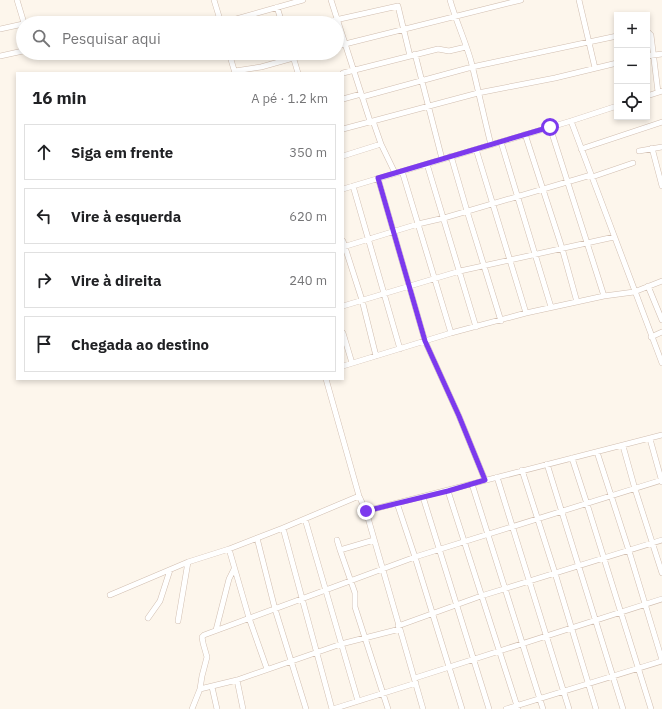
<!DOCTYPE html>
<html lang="pt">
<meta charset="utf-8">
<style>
:root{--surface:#fff;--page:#f6f6f6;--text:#202124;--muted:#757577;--line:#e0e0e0}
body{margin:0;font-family:"IBM Plex Sans",sans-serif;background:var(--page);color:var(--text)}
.controls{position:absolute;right:12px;top:12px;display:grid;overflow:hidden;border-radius:0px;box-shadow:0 2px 6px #0003}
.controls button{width:36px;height:36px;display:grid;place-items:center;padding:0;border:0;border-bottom:1px solid var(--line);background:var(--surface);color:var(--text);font:20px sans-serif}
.stop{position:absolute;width:12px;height:12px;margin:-9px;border:3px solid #7c3aed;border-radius:50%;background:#fff}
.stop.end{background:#7c3aed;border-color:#fff;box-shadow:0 1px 4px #0008}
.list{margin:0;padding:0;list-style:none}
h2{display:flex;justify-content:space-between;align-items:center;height:52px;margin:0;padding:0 16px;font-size:17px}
h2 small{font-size:13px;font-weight:400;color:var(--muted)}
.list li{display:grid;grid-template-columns:26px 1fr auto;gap:12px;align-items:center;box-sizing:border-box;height:56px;margin:0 8px 8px;padding:0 8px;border:1px solid var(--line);border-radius:0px}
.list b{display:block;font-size:15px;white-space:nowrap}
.list em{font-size:13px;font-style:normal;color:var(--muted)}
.icon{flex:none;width:22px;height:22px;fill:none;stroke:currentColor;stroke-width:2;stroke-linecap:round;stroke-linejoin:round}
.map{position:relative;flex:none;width:662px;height:709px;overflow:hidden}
.search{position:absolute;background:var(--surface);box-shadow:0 2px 6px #0003;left:16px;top:16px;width:328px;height:44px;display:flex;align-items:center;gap:10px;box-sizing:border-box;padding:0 14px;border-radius:22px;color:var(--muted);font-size:15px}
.panel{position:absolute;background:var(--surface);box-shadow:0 2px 6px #0003;left:16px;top:72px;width:328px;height:308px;border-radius:0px}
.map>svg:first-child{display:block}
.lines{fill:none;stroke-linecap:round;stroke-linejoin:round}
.minor-casing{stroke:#d1beb0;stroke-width:6}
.minor{stroke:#fff;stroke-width:5}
.route{stroke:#7c3aed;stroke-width:5}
</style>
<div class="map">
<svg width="662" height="709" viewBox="0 0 662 709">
<rect width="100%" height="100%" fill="#fdf6ec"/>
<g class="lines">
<g class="minor-casing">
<path id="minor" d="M 17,0 L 24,23
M 214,0 L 221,23
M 331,0 L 370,121
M 450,0 C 456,21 465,40 471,61 C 478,89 484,117 491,145
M 579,0 L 595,68
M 277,7 L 282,23
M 222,23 L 303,0
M 322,23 L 398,6 L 410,56
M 0,29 L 23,24
M 647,31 L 651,35 L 658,92
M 337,46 L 521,0
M 229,53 L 235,73
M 292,53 L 298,73
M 415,54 L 442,159
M 0,56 L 23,51
M 647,56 L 662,54
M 235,71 L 261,67 L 311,53
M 343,73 L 438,49 L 449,51 L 466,47
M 647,96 L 662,91
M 362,97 L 472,67 L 617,36
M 343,99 L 361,94
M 373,121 L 381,144 L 395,173
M 571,121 L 662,363
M 550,127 L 604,296
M 343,129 L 478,93 L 555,78 L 617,63
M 525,134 L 562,248 L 577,302
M 501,142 L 551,307
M 652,148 L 662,186
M 476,149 L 526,313
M 581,149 L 662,122
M 639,151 L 662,147
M 343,156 L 381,144
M 451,156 L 467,211 L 501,321
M 427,164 L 476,327
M 402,171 L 451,333
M 592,177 L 633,163
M 378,178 L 425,341 L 459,416 L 485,480
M 353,186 L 400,349
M 343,189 L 571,121 L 617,106
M 343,241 L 362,300 L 376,356
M 343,247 L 418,224 L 444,218 L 591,175
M 648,286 L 662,320
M 343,306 L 460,271 L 614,237
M 343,333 L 352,363
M 651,337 L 662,332
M 343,366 L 451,333 L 526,313 L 604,296 L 634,292 L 662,281
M 326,379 L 359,496 L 366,511 L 423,709
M 650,439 L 662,482
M 623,446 L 635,489 L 662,573
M 597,452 L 629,551 L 662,660
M 572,458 L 587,504 L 651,709
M 547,464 L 623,709
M 522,470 L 555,573 L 596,709
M 497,477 L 569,709
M 472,484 L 543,709
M 448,491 L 518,709
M 423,497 L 489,709
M 397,503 L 415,557 L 462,709
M 366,511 L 662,435
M 305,519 L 358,701
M 283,528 L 332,709
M 257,538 L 275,609 L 306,709
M 337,540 L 340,550
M 374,540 L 340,550 L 355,593 L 355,607 L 388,709
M 229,549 L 249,618 L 267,669
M 110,595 L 188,562 L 229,549 L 283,528 L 359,496
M 148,618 L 160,601 L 170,570
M 178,621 L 188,562
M 398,626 L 481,596 L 662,540
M 216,630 L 229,579 L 234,569
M 415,678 L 662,599
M 237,680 L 243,709
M 212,687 L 217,709
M 200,689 L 202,676 L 207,657 L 203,643 L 202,637 L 204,635 L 415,557 L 662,480
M 192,709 L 200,689 L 237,680 L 341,644 L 400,629
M 333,709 L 416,683
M 506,709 L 662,661"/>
</g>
<use href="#minor" class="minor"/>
</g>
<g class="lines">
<path class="route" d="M 366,511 L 448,491 L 485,480 L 459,416 L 425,341 L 378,178 L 550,127"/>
</g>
</svg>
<div class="controls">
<button>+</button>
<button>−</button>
<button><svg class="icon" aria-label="locate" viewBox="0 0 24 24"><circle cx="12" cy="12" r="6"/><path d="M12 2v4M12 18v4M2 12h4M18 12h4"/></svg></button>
</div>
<div class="stop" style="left:550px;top:127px"></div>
<div class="stop end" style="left:366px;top:511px"></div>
<div class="search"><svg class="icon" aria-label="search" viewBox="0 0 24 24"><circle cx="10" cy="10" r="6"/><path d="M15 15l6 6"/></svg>Pesquisar aqui</div>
<section class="panel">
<h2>16 min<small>A pé · 1.2 km</small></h2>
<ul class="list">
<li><svg class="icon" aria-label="ahead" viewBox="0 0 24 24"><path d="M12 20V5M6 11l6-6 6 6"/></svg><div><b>Siga em frente</b></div><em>350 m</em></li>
<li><svg class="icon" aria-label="left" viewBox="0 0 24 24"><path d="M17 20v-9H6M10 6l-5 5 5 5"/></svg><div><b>Vire à esquerda</b></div><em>620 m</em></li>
<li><svg class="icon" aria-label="right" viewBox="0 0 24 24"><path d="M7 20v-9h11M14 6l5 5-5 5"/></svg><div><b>Vire à direita</b></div><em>240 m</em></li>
<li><svg class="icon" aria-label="arrive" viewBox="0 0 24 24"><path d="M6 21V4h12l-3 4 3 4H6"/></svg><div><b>Chegada ao destino</b></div></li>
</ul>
</section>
</div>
